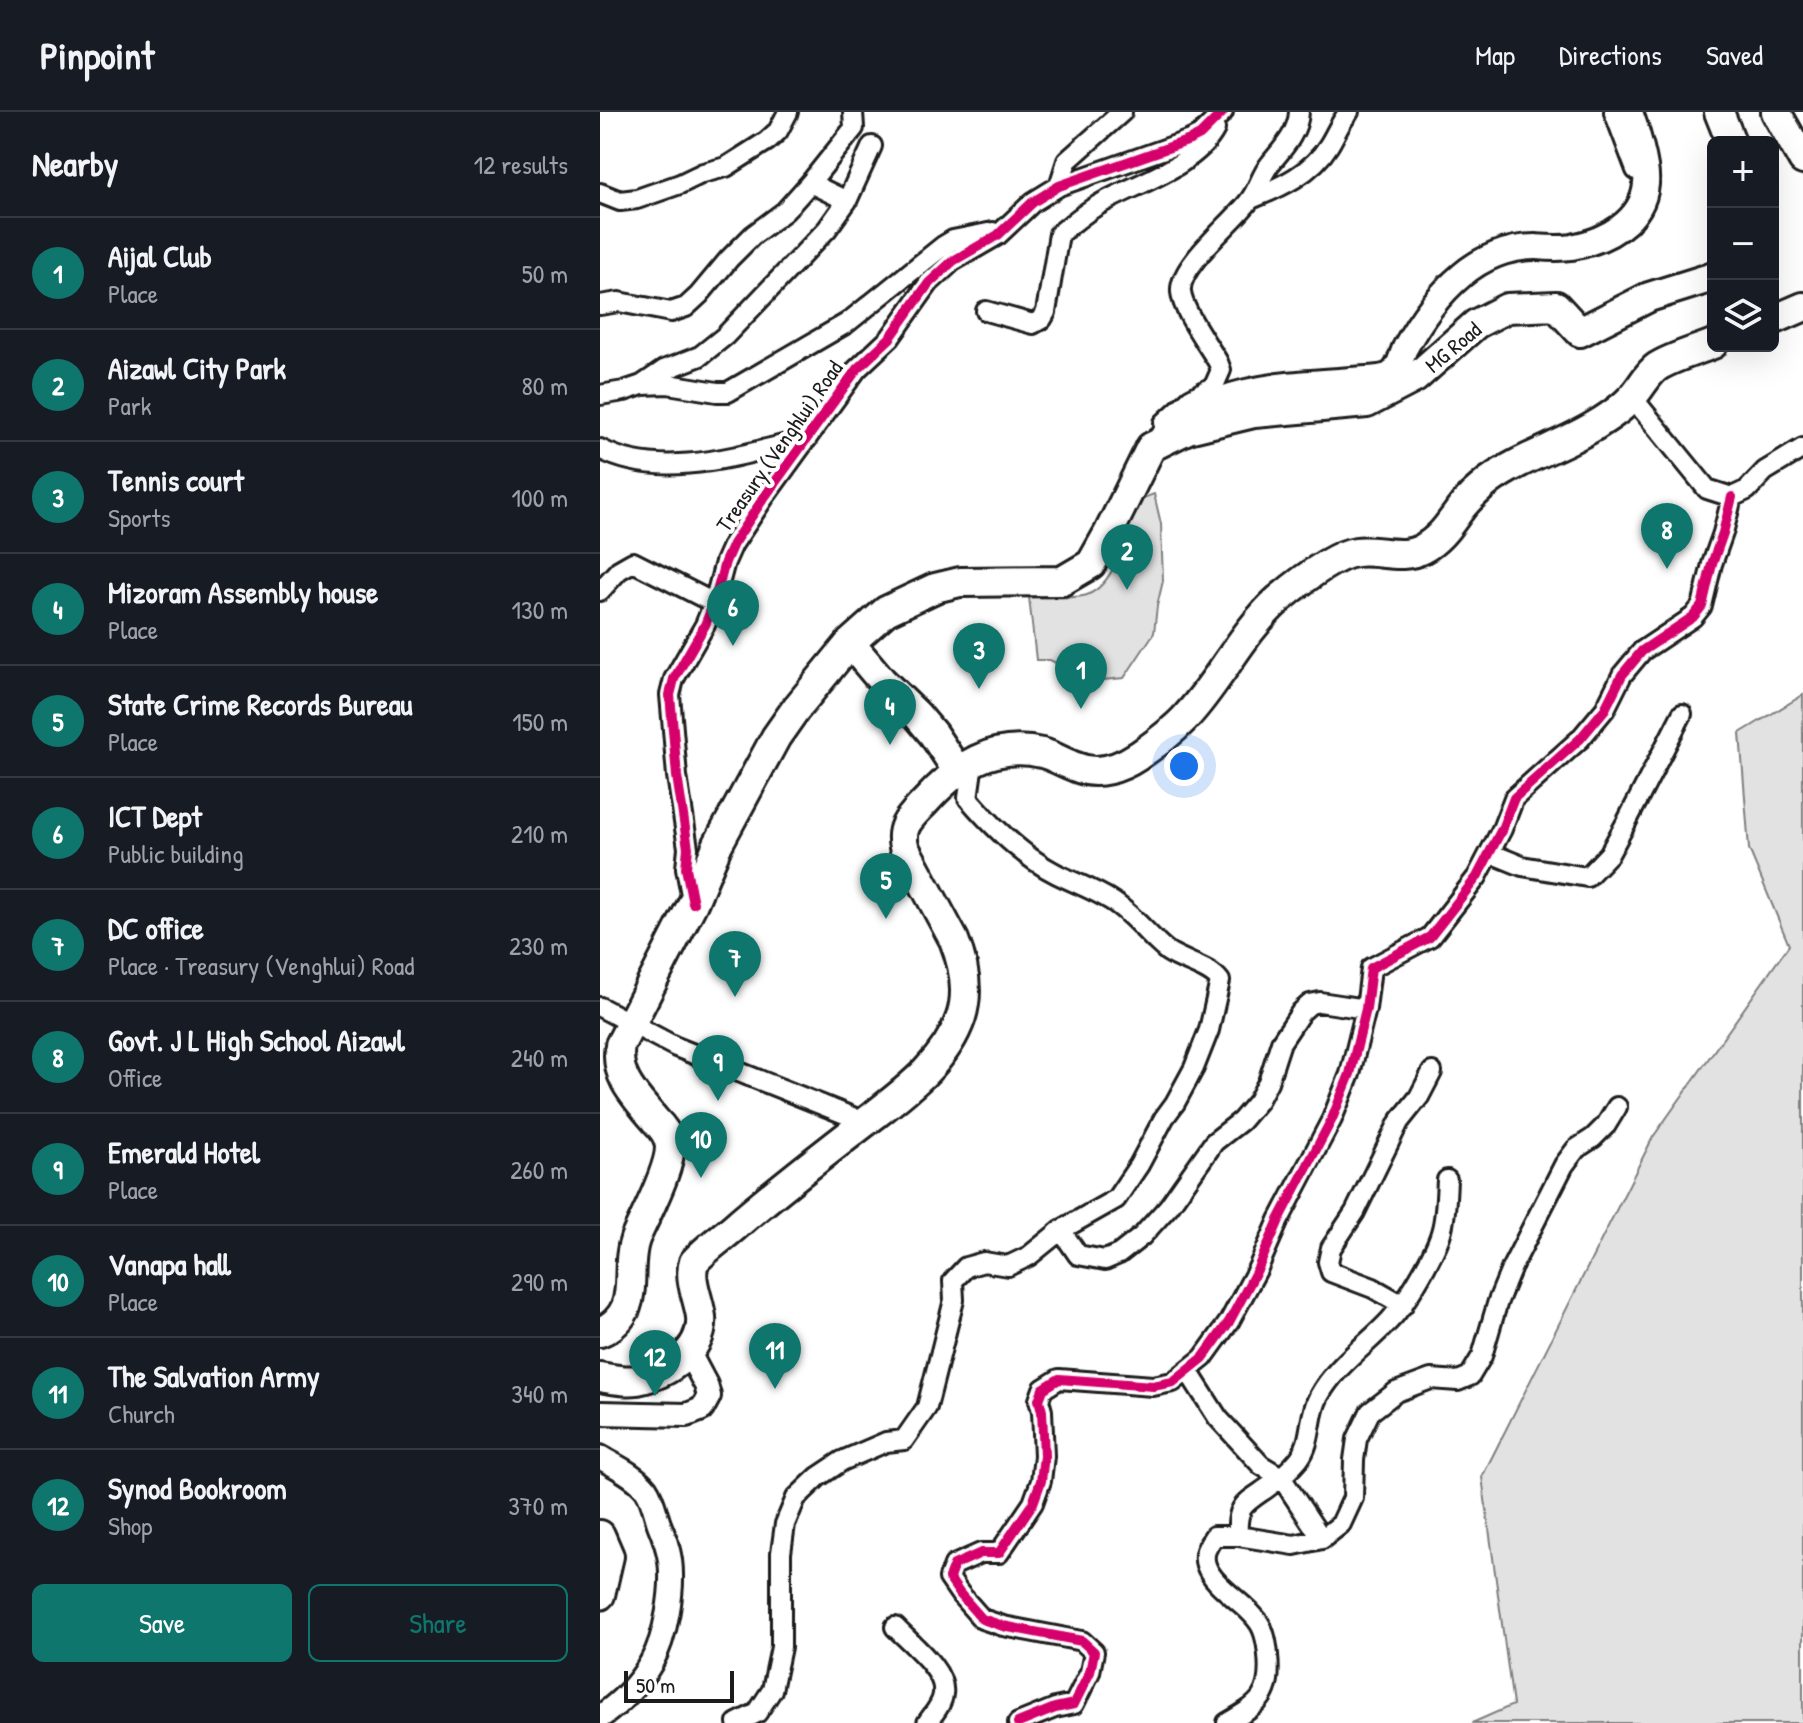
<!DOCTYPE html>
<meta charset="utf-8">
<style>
:root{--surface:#171b24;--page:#20242c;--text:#f1f3f6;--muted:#9ea1a6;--line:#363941;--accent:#0f766e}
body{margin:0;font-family:"Patrick Hand",sans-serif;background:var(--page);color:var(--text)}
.controls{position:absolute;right:24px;top:24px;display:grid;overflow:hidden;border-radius:12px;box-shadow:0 8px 32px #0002}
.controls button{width:72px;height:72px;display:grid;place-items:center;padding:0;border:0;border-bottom:2px solid var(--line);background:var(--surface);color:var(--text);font:40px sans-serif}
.scale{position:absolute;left:24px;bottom:20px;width:110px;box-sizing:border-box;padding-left:8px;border:4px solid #1c1c1c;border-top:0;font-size:22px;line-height:28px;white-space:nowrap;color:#1c1c1c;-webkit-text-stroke:6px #fff;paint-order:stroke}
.you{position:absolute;left:584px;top:654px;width:28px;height:28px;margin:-20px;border:6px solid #fff;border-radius:50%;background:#1a73e8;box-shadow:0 0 0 12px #1a73e833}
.badge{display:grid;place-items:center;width:52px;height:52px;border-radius:50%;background:var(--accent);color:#fff;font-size:26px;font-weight:700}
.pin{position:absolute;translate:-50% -66px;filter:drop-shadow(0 2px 4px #0008)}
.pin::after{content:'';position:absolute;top:42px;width:28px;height:24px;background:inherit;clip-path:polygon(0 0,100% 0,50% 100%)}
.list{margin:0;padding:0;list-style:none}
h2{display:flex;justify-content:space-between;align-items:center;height:104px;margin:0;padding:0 32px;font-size:34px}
h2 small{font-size:26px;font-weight:400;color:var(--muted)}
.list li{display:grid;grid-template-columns:52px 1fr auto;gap:24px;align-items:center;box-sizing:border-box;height:112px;padding:0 32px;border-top:2px solid var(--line)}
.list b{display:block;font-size:30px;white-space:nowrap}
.list p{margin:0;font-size:26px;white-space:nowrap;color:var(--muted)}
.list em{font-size:26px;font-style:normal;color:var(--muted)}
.actions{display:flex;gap:16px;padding:24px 32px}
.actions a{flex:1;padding:18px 0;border:2px solid var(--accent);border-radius:12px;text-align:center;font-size:28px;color:var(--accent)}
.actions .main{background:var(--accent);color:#fff}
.icon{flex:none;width:44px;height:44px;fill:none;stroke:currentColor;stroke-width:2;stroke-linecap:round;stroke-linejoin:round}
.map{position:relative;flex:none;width:1203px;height:1611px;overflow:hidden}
header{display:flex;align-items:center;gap:48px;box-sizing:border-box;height:112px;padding:0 40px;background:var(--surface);border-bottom:2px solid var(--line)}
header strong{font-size:38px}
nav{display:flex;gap:44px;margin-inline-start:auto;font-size:28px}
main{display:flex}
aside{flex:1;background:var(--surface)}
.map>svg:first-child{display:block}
.green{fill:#e2e2e2;stroke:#7f7f7f;stroke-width:2}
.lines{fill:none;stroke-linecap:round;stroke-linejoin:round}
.minor-casing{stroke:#1c1c1c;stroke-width:24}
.tertiary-casing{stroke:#1c1c1c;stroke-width:28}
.secondary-casing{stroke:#1c1c1c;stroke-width:30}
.primary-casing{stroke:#1c1c1c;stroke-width:34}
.minor{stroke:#fff;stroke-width:18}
.tertiary{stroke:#fff;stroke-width:22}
.secondary{stroke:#fff;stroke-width:24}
.primary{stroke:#fff;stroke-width:28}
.cycleway-casing{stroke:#fff;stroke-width:15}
.cycleway{stroke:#d6006c;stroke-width:10}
.labels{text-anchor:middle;stroke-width:8;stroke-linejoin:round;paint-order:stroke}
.street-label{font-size:22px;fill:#1c1c1c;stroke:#fff}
</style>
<header>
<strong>Pinpoint</strong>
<nav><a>Map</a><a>Directions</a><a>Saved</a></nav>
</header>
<main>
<aside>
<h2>Nearby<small>12 results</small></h2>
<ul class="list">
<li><span class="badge">1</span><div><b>Aijal Club</b><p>Place</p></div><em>50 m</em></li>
<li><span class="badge">2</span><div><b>Aizawl City Park</b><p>Park</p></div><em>80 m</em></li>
<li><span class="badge">3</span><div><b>Tennis court</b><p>Sports</p></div><em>100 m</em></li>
<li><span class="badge">4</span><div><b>Mizoram Assembly house</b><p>Place</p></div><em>130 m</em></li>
<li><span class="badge">5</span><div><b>State Crime Records Bureau</b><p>Place</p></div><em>150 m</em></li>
<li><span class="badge">6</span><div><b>ICT Dept</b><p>Public building</p></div><em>210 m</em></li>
<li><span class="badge">7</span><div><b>DC office</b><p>Place · Treasury (Venghlui) Road</p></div><em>230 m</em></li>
<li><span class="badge">8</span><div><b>Govt. J L High School Aizawl</b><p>Office</p></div><em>240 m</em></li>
<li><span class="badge">9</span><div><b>Emerald Hotel</b><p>Place</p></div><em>260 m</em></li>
<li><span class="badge">10</span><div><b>Vanapa hall</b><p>Place</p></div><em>290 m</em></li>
<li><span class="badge">11</span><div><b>The Salvation Army</b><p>Church</p></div><em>340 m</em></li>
<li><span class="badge">12</span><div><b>Synod Bookroom</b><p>Shop</p></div><em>370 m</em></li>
</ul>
<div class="actions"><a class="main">Save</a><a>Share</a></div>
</aside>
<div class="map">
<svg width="1203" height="1611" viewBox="0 0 1203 1611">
<rect width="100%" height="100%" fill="#fff"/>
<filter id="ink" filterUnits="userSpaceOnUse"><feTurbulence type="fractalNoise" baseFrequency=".0125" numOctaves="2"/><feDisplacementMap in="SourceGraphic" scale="16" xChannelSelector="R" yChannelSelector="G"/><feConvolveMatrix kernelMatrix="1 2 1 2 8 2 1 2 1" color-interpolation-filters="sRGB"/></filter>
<g filter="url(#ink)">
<path class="green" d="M 554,382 L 561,412 L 563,469 L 557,494 L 554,521 L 524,566 L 492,569 L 450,548 L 436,548 L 429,485 C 442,485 477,487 487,483 C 518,471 527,417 535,389 Z
M 1203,583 L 1203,1611 L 872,1611 L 913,1593 L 882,1365 L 1053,1025 L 1189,833 L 1149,737 L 1140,621 Z"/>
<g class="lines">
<g class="minor-casing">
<path id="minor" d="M 1014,0 L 1036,58
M 210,71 L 247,89
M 459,74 L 467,49 L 522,0
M 0,81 L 20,89 L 37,87 L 80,72 L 103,61 L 126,55 L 167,29 L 178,19 L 188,0
M 651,87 C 681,75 712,61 729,33 C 736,22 740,10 749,0
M 0,193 L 19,190 L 71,200 L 86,195 L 99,183 L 129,147 L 153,123 L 185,99 L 210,71 L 254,16 L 253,0
M 386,199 L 433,212 L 442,207 L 446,200 L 459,122 C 472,112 485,100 500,92 C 535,72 596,54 615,17
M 42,273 L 64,258 L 100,244 L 125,224 L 227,117 L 247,89 L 272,34
M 0,283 L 24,279 L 42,273 L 68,272 L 117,280 L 128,280 L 247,211 L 343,134 L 353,128 L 393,120
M 1032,285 L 1107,377 L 1132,385 L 1147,378 L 1165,359 L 1203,336
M 564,311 L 590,287 L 614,274 L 621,258 L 618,250 C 608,233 582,198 581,180 C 578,154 633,111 649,89 C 658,78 661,63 670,52 C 683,36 698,21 699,0
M 0,337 C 62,370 143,342 207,327
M 0,479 L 19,458 L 33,450 L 114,491
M 890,741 L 922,754 L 987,765 L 1009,742 L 1026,711 L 1082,602
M 92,788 L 86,756 L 88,736 L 77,664 L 70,583 L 74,567 L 105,513 L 114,491 L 125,450 L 133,432 L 163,387 L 257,257 L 290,226 L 329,171 L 353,149 L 398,123 L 433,90 L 459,74 L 590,28 L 600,23 L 623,0
M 0,895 L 76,935 L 265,1010
M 461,1118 L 478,1143 L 505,1148 L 519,1142 L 542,1124 L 569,1094 L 614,1030 L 641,1009 L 658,989 L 668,970 L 681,930 L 701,900 L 710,892 L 720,890 L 766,897
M 803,1193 L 773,1176 L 731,1160 L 728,1150 L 731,1136 L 755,1100 L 799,1010 L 819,985 L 832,960
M 588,1259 L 618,1306 L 661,1353 L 681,1365 L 722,1427
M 638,1424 C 636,1394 644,1392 667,1376 C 678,1368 690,1358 699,1347 C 713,1329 708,1304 719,1284 C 736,1253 767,1233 790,1208 C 806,1191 837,1139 842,1117 C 846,1102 846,1084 847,1068
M 295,1515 C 310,1531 347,1559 343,1582 C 342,1593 333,1602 327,1611
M 137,1611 L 157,1601 L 172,1578 L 181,1535 L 181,1441 L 185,1412 L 196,1386 L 218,1365 L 242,1349 L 286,1330 L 304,1328 L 327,1295 L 354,1188 L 353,1169 L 366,1155 L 384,1150 L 408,1154 L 429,1144 L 461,1118 L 516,1087 L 539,1053 L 564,1006 L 575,991 L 594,956 L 609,918 L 620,869 C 610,855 583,850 567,839 C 548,824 534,803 512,789 C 495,778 475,771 457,762 C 423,745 392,714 368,686 L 373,650
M 418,1611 L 455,1596 L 474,1592 L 490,1560 L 494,1540 L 482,1529 L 403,1514 L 382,1507 L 360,1482 L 349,1466 L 354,1453 L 381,1441 L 399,1441 L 433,1391 L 441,1369 L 444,1344 L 442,1299 L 439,1288 L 443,1277 L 459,1267 L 553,1274 L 573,1270 L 603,1246 L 629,1210 L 658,1156 L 679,1108 L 732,1007 L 750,962 L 766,897 L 771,856 L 830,825 L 877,765 L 902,717 L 914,686 L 980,627 L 1005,597 L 1022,563 L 1042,539 L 1093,505 L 1102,494 L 1112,452 L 1123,421 L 1132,385
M 627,1611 C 660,1592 672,1584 668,1543 C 667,1532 664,1516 657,1508 C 644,1490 613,1474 606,1453 C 602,1441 608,1434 614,1424 L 638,1424 L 694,1433 L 722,1427 L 741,1412 L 753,1386 L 754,1348 L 757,1327 L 770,1300 L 796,1280 L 831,1267 L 858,1269 L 870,1264 L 882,1244 L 898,1189 L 912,1155 L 964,1053 L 976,1037 L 993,1026 L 1006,1013 L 1017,995"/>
</g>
<g class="tertiary-casing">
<path id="tertiary" d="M 0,1301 L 87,1303 L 102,1297 L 109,1284 L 106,1273 L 89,1241
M 0,1345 C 15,1354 35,1363 46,1377 C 53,1387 55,1401 59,1412 C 64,1424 68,1435 70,1448 C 74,1477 66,1525 51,1551 C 39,1572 20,1591 0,1605"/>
</g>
<g class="secondary-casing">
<path id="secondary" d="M 565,322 C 622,267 706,273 779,266 C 783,265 787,265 791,262 C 800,256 801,244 805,236 C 819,210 839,182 862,163 C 882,146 908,135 935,135 C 948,136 959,137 972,135 C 1005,129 1043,109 1046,72 C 1048,55 1036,16 1030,0"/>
</g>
<g class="primary-casing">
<path id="primary" d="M 1119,0 L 1131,30
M 1176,0 L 1203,48
M 1173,208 L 1203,195
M 250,531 L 282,569 L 317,603 L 333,622 L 357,658
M 0,1220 C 12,1215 21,1207 26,1195 C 34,1174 27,1149 35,1127 C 44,1106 75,1049 69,1029 C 67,1021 61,1014 55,1008 C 36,985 14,965 20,933 L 93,791 L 118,732 L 176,625 L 195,598 L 250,531 L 286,499 L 335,476 L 360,470 L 462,469 L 491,452 L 509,420 L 551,335 L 588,317 L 654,301 L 767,291 L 815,266 L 876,212 L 907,196 L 956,194 L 980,220 L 1049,185 L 1113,165
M 0,1265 C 12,1267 25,1270 37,1268 C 67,1262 104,1239 101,1205 C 99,1187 88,1168 94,1150 C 107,1135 125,1124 140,1110 C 181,1075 225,1041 268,1008 C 304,980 346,950 361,905 C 369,880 364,853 354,828 L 304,735 C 299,713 311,705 326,689 C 358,654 392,630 442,641 C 454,644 464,651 476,655 C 497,664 520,656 538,644 C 555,632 571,621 585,606 C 620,569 641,521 679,487 C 697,472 733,443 756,440 C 778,437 802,448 822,437 C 839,428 848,414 859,399 C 867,387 878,378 889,369 C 922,345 962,334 996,313 C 1009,305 1025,294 1034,283 C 1042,274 1048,261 1057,255 C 1070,246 1098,238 1113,232
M 0,1423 L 9,1444 L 0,1483"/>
</g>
<use href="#minor" class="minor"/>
<use href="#tertiary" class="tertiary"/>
<use href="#secondary" class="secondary"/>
<use href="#primary" class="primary"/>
<g class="cycleway-casing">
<path id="cycleway" d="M 93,791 L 86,756 L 88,736 L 77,664 L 70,583 L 74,567 L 105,513 L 114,491 L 125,450 L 133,432 L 163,387 L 257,257 L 290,226 L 329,171 L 353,149 L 398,123 L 433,90 L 459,74 L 590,28 L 600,23 L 623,0
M 418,1611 L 455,1596 L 474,1592 L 490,1560 L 494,1540 L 482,1529 L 403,1514 L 382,1507 L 360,1482 L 349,1466 L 354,1453 L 381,1441 L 399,1441 L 433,1391 L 441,1369 L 444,1344 L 442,1299 L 439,1288 L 443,1277 L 459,1267 L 553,1274 L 573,1270 L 603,1246 L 629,1210 L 658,1156 L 679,1108 L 732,1007 L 750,962 L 766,897 L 771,856 L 830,825 L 877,765 L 902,717 L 914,686 L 980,627 L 1005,597 L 1022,563 L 1042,539 L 1093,505 L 1102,494 L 1112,452 L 1123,421 L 1132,385"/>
</g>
<use href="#cycleway" class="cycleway"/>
</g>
</g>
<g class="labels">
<g class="street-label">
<text transform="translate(853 235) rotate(-40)" y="8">MG Road</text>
<text transform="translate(179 334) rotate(-55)" y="8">Treasury (Venghlui) Road</text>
</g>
</g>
</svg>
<div class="controls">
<button>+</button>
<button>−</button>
<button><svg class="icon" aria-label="layers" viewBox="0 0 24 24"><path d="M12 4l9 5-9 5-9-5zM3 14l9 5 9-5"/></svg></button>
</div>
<div class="scale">50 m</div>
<div class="you"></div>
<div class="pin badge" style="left:481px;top:597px">1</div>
<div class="pin badge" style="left:527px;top:478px">2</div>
<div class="pin badge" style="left:379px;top:577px">3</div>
<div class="pin badge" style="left:290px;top:633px">4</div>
<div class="pin badge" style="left:286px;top:807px">5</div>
<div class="pin badge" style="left:133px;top:534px">6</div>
<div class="pin badge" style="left:135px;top:885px">7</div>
<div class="pin badge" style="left:1067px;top:457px">8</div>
<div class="pin badge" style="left:118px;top:989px">9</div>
<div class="pin badge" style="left:101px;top:1066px">10</div>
<div class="pin badge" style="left:175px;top:1277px">11</div>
<div class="pin badge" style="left:55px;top:1284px">12</div>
</div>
</main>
